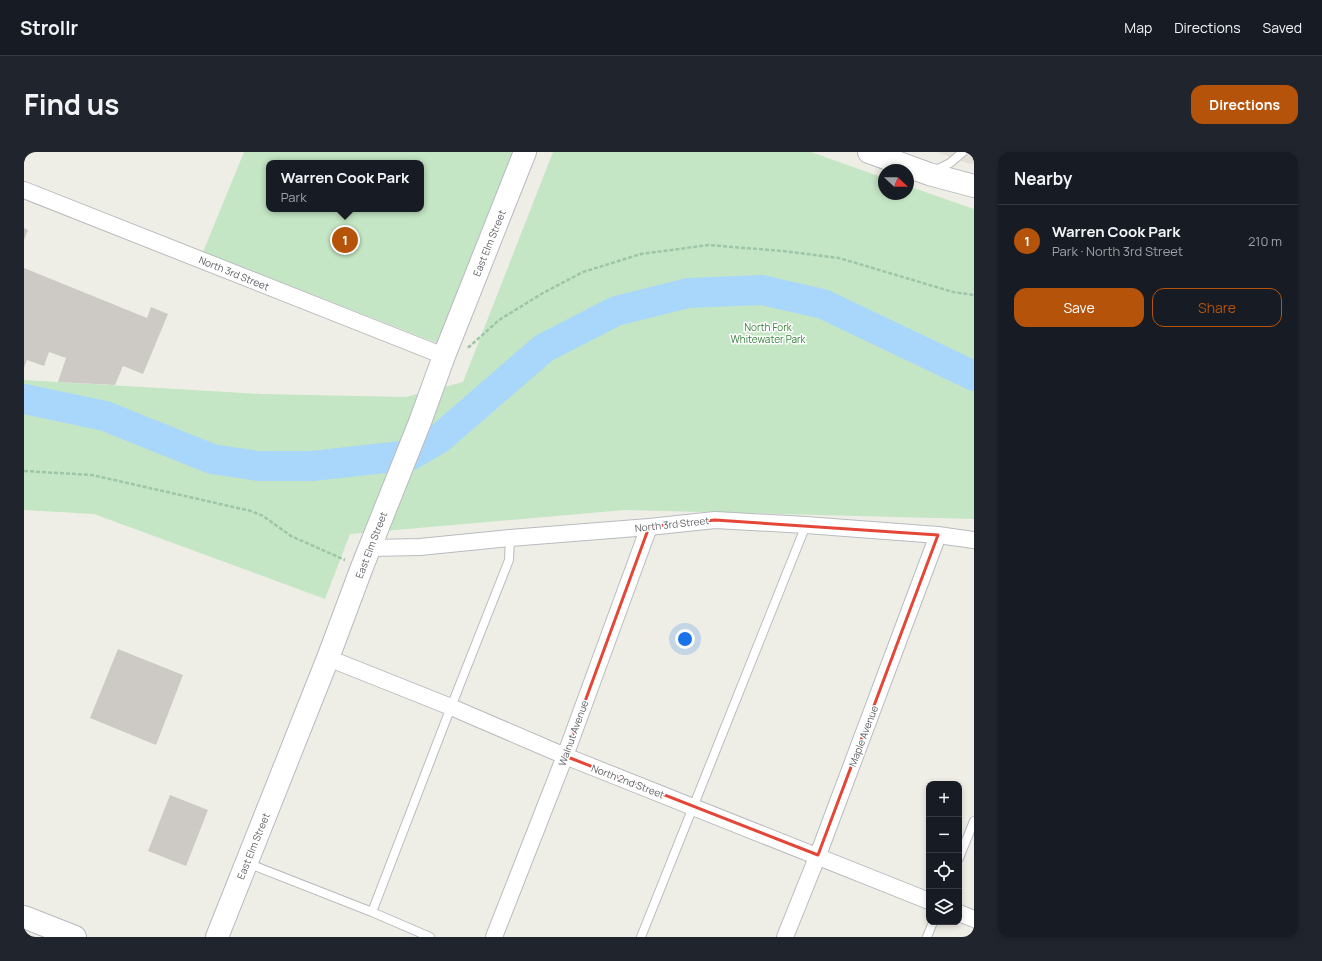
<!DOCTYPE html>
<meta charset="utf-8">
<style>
:root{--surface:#171b24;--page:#20242c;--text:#f1f3f6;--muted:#9ea1a6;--line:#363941;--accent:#b45309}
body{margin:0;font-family:Manrope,sans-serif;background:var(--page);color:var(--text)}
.controls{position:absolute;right:12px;bottom:12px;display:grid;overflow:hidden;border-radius:8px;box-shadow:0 2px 6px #0003}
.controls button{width:36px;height:36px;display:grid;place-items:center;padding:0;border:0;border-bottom:1px solid var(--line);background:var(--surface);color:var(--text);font:20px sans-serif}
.compass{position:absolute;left:854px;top:12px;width:36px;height:36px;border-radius:50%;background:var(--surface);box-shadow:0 2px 6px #0003;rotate:112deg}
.you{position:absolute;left:661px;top:487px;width:14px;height:14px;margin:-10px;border:3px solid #fff;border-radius:50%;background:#1a73e8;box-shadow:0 0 0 6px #1a73e833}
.badge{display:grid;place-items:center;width:26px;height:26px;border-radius:50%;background:var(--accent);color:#fff;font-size:13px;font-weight:700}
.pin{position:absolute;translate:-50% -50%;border:2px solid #fff;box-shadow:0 1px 4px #0006}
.popup{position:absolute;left:242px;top:8px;width:158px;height:52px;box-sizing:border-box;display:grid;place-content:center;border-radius:8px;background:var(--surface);filter:drop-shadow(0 1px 3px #0005);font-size:13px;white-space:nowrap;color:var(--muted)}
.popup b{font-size:15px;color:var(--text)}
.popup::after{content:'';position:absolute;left:50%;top:100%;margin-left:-8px;border:8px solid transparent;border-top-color:var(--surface)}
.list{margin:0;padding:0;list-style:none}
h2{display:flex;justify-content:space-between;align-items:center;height:52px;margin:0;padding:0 16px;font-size:17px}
h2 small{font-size:13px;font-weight:400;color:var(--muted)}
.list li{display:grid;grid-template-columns:26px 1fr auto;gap:12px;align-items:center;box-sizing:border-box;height:72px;padding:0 16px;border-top:1px solid var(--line)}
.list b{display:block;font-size:15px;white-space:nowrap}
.list p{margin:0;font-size:13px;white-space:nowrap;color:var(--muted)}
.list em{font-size:13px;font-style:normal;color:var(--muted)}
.actions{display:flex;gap:8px;padding:12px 16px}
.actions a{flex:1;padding:9px 0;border:1px solid var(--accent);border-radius:12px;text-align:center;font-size:14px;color:var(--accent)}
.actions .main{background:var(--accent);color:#fff}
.icon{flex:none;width:22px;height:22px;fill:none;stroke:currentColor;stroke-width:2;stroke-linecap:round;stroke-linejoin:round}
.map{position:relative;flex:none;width:950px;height:785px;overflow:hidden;border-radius:12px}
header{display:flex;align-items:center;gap:24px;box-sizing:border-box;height:56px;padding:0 20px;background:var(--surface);border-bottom:1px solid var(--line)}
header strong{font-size:19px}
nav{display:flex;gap:22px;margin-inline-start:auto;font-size:14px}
.intro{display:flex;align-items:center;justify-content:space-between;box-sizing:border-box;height:96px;padding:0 24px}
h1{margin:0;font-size:28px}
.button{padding:10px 18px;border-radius:12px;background:var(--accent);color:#fff;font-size:14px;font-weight:700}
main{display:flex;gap:24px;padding:0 24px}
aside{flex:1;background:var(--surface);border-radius:12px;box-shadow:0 2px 6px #0003}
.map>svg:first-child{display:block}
.education{fill:#e2dfd7}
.green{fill:#c4e6c4;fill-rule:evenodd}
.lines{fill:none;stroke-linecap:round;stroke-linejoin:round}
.river{stroke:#a9d7fc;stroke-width:30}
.building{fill:#cdcac5}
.lane-casing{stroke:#b8bbbf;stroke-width:10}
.street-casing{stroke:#b8bbbf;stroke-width:18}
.secondary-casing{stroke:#b7babf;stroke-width:24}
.path{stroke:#9dc6a9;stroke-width:2.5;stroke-dasharray:4 2;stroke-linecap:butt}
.lane{stroke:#fff;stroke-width:8}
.street{stroke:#fff;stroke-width:16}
.secondary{stroke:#fff;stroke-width:22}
.marked{fill:none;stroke:#e44737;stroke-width:3;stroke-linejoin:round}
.labels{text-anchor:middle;stroke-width:3;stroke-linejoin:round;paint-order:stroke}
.street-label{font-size:10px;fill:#5e6166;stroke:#fff}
.park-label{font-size:10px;fill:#38833c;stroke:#fff}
</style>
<header>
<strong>Strollr</strong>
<nav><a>Map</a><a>Directions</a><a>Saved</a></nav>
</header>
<div class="intro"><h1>Find us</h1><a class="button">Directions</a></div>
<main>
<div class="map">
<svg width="950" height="785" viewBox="0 0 950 785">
<rect width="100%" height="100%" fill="#efeee6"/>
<path class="education" d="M 913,0 L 950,0 L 950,12 L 943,11 Z"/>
<path class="green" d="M 220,0 L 493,0 L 418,193 L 179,100 ZM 245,11 L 397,11 L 397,57 L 245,57 Z
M 529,0 L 787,0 L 860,26 L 860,42 L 884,42 L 884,34 L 950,57 L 950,367 L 601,358 L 326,382 L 301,447 L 70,362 L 0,358 L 0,228 L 238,242 L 382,245 L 439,230 Z"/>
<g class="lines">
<path class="river" d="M 0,247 L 81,264 L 188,307 L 234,314 L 288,314 L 387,303 L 416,286 L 520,196 L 592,159 L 664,141 L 738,138 L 799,152 L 950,224"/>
</g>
<path class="building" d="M 0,76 L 4,78 L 0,88 Z
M 0,116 L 123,166 L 127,155 L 144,162 L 119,222 L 99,214 L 91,233 L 34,230 L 42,206 L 25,200 L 20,214 L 3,208 L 0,216 Z
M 94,497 L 159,523 L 132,593 L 66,566 Z
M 146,643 L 184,658 L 162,714 L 124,699 Z"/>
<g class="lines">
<g class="lane-casing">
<path id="lane" d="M 910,19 L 926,11 L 939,0
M 935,706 L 950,669
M 223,711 L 348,760 L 406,785
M 348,760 L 427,555 L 485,408 L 486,386
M 617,785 L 782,373
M 903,785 L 909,770"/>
</g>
<g class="street-casing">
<path id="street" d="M 0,38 L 420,204
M 346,396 L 396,395 L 486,386 L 625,375 L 691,368 L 782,373 L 914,383 L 950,388
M 304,506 L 427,555 L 541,604 L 905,749
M 935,761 L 950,767
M 470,785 L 541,604 L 625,375
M 761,785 L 794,703 L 914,383"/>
</g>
<g class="secondary-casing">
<path id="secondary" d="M 845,0 L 905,22 L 950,34
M 0,765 L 51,785
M 193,785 L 304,506 L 338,415 L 396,270 L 420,204 L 501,0"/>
</g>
<path class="path" d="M 444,194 L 445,195 L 475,168 L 519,141 L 559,120 L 617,102 L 685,93 L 758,99 L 815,106 L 929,140 L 950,143
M 0,319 L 68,323 L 227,359 L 239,364 L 267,384 L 321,408"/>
<use href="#lane" class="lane"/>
<use href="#street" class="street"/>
<use href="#secondary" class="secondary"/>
</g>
<path class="marked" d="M 691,368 L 914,383 L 794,703 L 541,604 L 625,375 Z"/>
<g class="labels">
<g class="street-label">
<text transform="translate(465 91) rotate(-68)" y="4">East Elm Street</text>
<text transform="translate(210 121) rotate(22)" y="4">North 3rd Street</text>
<text transform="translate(648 372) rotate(-6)" y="4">North 3rd Street</text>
<text transform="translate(347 393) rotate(-69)" y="4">East Elm Street</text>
<text transform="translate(549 581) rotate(-70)" y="4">Walnut Avenue</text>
<text transform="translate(839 584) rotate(-69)" y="4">Maple Avenue</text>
<text transform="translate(604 629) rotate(21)" y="4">North 2nd Street</text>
<text transform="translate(229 694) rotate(-68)" y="4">East Elm Street</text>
</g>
<g class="park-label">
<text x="744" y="179">North Fork<tspan x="744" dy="12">Whitewater Park</tspan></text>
</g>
</g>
</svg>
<div class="controls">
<button>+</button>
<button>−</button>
<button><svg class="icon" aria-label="locate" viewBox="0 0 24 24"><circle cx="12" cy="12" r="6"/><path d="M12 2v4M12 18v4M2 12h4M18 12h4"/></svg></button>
<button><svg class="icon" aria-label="layers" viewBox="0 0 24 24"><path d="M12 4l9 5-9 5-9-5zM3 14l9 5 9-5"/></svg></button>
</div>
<svg class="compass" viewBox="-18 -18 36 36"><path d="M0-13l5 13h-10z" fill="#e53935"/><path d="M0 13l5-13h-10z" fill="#9ea1a6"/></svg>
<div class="you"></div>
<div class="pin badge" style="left:321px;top:88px">1</div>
<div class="popup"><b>Warren Cook Park</b>Park</div>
</div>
<aside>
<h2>Nearby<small></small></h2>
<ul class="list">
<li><span class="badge">1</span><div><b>Warren Cook Park</b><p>Park · North 3rd Street</p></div><em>210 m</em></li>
</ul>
<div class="actions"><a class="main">Save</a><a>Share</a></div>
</aside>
</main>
